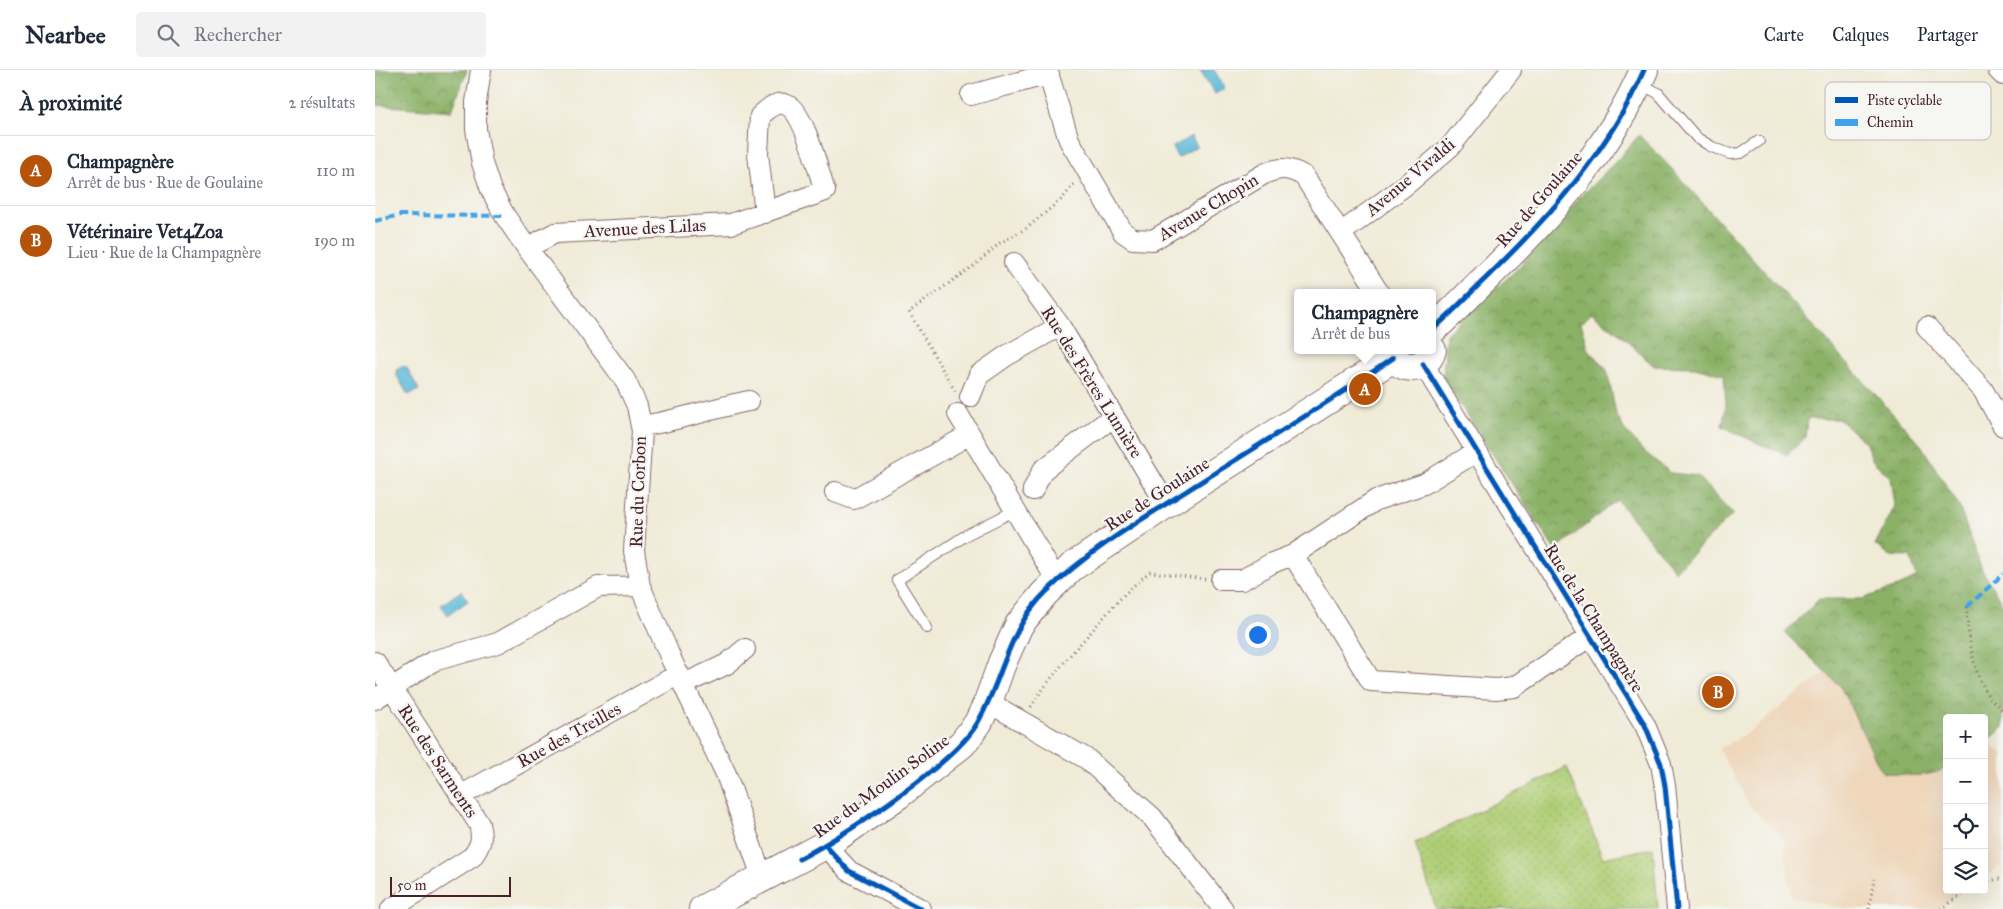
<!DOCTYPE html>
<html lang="fr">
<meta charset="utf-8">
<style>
:root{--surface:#fff;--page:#f2f2f3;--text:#1f2937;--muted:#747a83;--line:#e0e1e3;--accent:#b45309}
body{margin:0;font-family:"IM FELL Great Primer",serif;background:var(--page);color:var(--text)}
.controls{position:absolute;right:15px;bottom:15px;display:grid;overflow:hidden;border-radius:5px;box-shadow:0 5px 20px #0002}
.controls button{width:45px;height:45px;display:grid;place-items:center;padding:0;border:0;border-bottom:1px solid var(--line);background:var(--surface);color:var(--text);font:25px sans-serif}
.scale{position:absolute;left:15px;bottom:12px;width:121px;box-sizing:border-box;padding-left:5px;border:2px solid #4a1f2b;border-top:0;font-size:14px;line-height:18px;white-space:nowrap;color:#4a1f2b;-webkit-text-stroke:4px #f6f6f2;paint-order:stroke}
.you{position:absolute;left:882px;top:564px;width:18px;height:18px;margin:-12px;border:4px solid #fff;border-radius:50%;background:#1a73e8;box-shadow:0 0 0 8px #1a73e833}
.badge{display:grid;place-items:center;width:32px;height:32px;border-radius:50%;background:var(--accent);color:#fff;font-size:16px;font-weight:700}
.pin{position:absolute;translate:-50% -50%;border:2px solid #fff;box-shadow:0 1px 5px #0006}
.popup{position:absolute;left:919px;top:219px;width:142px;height:65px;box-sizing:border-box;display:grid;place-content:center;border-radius:5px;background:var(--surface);filter:drop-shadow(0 1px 4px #0005);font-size:16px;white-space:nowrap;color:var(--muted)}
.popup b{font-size:19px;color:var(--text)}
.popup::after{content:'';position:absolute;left:50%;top:100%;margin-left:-10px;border:10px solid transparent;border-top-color:var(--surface)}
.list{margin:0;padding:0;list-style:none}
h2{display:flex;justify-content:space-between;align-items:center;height:65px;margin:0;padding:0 20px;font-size:21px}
h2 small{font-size:16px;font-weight:400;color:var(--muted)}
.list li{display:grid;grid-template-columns:32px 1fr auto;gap:15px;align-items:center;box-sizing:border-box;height:70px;padding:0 20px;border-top:1px solid var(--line)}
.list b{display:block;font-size:19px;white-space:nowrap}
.list p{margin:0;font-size:16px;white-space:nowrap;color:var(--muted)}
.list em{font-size:16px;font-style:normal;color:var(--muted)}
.icon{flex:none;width:28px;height:28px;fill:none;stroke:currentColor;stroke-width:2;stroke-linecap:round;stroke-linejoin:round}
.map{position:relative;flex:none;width:1628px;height:839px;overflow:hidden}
header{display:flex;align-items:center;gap:30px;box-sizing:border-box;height:70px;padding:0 25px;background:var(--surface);border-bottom:1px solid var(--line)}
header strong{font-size:24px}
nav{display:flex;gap:28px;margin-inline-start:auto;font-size:18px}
.search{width:350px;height:45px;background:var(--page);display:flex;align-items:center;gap:12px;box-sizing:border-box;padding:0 18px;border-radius:5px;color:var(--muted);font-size:19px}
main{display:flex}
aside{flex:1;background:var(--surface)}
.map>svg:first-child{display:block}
.built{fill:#eed7bb}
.green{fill:url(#green-dots);stroke:#7c7650}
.forest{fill:url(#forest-crowns);stroke:#6a6848}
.water{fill:#59b8d7;stroke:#526c81}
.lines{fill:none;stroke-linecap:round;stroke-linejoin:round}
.lane-casing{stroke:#846667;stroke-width:12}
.street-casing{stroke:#846667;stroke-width:22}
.secondary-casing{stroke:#846667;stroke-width:30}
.path{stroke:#846667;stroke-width:3;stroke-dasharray:1 4;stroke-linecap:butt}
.lane{stroke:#fff;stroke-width:10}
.street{stroke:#fff;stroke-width:20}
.secondary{stroke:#fff;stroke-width:28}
.quiet{stroke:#40a2eb;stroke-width:4;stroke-dasharray:8 4;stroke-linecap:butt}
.cycleway-casing{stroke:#f6f6f2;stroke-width:8}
.cycleway{stroke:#0057b8;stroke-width:5}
.labels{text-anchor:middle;stroke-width:4.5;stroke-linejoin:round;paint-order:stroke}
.street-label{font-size:18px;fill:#4a1f2b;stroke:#f6f6f2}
.key{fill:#f6f6f2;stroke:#c2b6b6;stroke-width:1}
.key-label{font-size:14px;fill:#4a1f2b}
</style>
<header>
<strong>Nearbee</strong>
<div class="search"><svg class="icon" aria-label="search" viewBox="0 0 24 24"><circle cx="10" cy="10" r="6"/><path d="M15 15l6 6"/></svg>Rechercher</div>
<nav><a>Carte</a><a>Calques</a><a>Partager</a></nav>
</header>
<main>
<aside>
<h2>À proximité<small>2 résultats</small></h2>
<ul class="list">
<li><span class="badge">A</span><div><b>Champagnère</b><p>Arrêt de bus · Rue de Goulaine</p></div><em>110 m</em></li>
<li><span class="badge">B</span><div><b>Vétérinaire Vet4Zoa</b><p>Lieu · Rue de la Champagnère</p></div><em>190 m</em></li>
</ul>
</aside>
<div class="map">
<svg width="1628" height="839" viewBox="0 0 1628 839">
<defs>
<pattern id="green-dots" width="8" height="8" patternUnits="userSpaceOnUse" patternTransform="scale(1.25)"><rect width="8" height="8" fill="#aece75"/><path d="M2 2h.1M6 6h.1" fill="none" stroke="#97b065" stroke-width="1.8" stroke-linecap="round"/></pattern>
<pattern id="forest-crowns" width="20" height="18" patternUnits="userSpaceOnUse" patternTransform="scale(1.25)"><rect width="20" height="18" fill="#8ab166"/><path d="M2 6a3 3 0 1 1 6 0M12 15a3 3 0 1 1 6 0" fill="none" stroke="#738f54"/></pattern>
</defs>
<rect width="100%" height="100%" fill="#f6f6f2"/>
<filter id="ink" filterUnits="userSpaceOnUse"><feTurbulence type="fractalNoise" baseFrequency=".02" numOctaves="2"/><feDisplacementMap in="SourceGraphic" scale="10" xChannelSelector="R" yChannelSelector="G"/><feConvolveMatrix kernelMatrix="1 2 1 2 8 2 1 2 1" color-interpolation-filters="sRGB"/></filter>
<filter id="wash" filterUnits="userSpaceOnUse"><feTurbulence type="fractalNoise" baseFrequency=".0096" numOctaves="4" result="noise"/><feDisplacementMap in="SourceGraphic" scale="20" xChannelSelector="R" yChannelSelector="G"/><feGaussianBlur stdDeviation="1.12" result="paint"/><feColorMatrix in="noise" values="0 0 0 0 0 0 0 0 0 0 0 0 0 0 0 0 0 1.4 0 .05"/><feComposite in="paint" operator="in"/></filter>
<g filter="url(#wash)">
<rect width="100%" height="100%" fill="#f0ebd7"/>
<path class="built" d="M 1456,598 L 1572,651 L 1572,820 L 1589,820 L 1561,839 L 1473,839 L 1416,827 L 1409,770 L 1375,736 L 1344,679 L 1371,664 Z
M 1609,668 L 1628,683 L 1628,794 L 1609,807 Z"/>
<path class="green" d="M 1192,697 L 1228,788 L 1278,778 L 1283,839 L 1061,839 L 1040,773 Z"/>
<path class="forest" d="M 0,0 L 92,0 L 77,41 L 0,35 Z
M 1264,65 L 1296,98 L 1546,375 L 1584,436 L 1606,498 L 1628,535 L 1628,658 L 1609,674 L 1609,648 L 1572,648 L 1572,698 C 1552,708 1528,706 1507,702 L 1465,616 L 1410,563 L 1444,529 L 1487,529 L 1525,516 L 1542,507 L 1535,487 L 1516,486 L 1500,475 L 1520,436 L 1516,408 L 1498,391 L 1490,372 L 1463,349 L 1432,349 L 1430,368 L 1412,385 L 1380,372 L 1347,356 L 1351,336 L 1349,305 L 1320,297 L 1279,296 L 1244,264 L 1217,243 L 1206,253 L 1214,280 L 1232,300 L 1241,344 L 1249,359 L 1267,380 L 1296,403 L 1323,406 L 1358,444 L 1300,501 L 1242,430 L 1180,480 L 1068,308 L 1071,264 L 1140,201 L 1174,165 L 1205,127 L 1246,86 Z"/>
<path class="water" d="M 825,0 L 839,0 L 850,18 L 840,24 Z
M 816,66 L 822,76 L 803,88 L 797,78 Z
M 28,296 L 32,298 L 44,320 L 33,325 L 21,304 L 23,303 L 22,300 Z
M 86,521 L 93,531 L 73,545 L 66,535 Z"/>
</g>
<g filter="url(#ink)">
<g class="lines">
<g class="lane-casing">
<path id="lane" d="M 1264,13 L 1283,23 L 1322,68 L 1337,77 L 1355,84 L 1366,83 L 1384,71
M 552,558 L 522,510 L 593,464 L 639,441"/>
</g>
<g class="street-casing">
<path id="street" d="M 106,0 L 101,32 L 101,59 L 107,93 L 116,120 L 130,146 L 152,178 L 250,310 L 262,336 L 267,361 L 259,481 L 265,516 L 297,591 L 351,704 L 387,807
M 672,0 L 694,70 L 748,162 L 758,169 L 778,170 L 889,104 C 905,97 913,97 929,106 L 1004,223
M 1623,0 L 1628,5
M 596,25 L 674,4
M 966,163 L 1032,114 L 1075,77 L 1136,0
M 152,178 L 180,163 L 356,154 L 450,121 C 443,101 430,43 412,35 C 401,30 392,40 385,46 L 383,84 L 390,143
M 639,193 L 685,256 L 791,434
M 1552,257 L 1608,320 L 1628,356
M 1048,294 L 1270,655 L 1286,694 L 1290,716 L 1302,839
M 595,327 L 604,305 L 631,286 L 685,256
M 583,344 L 682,511
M 266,356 C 303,351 337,338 374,331
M 1101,382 L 1049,414 L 1001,430 L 918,485 L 996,611 L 1121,619 L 1139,617 L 1214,567
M 658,420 L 668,400 L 739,346
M 460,422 L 479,429 L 594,365
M 846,510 L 867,510 L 897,493 L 918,485
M 0,592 L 104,754 C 108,769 106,775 97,787 L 16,839
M 309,614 L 352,594 L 370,579
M 0,629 L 58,591 L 123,573 L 223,517 L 265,516
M 613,632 L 712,689 L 745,719 L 777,747 L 848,839
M 85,726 L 304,604
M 450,775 L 474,801 L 546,839"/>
</g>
<g class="secondary-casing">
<path id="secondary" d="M 1058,259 C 1076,244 1093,225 1110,209 C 1173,148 1234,81 1269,0
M 1015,280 C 1022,302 1051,303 1057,280
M 328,839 L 450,775 L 523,725 L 587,674 L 603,653 L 613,632 L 627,593 L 644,555 L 669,524 L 697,497 L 791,434 L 1018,288"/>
</g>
<path class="path" d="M 580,321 L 534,242 L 601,194 L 625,173 L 652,158 L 688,128 L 699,114
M 1592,537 C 1592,564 1598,603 1614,627 C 1617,632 1624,636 1628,640
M 656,637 C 673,610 694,586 716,562 C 734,541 752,519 775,502 L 830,509
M 1609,812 L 1628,808
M 1494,839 L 1499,809
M 1566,839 L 1594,820"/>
<use href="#lane" class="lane"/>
<use href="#street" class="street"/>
<use href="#secondary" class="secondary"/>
<path class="quiet" d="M 0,151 L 25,145 L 130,146
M 1592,537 L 1628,504"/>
<g class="cycleway-casing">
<path id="cycleway" d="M 1058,259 C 1076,244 1093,225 1110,209 C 1173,148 1234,81 1269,0
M 1048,294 L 1270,655 L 1286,694 L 1290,716 L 1302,839
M 450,775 L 474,801 L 546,839
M 424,789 C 468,766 580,694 603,652 C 629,607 632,560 671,522 C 713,481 764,451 813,420 C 882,376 952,334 1018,288"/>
</g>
<use href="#cycleway" class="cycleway"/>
</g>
</g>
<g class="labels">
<g class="street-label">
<text transform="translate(1035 107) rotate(-40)" y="6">Avenue Vivaldi</text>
<text transform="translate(1164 129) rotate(-49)" y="6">Rue de Goulaine</text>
<text transform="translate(833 137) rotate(-31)" y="6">Avenue Chopin</text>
<text transform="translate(270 158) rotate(-3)" y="6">Avenue des Lilas</text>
<text transform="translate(717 312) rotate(58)" y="6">Rue des Frères Lumière</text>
<text transform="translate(263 422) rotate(-88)" y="6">Rue du Corbon</text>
<text transform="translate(782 424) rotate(-33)" y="6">Rue de Goulaine</text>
<text transform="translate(1219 548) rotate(58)" y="6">Rue de la Champagnère</text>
<text transform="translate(194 665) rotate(-29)" y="6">Rue des Treilles</text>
<text transform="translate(63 691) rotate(57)" y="6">Rue des Sarments</text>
<text transform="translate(506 716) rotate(-36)" y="6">Rue du Moulin Soline</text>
</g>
</g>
<rect x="1450" y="12" width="166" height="58" rx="8" class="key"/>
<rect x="1460" y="27" width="23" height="6" fill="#0057b8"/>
<rect x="1460" y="49" width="23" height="7" fill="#40a2eb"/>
<g class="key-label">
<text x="1492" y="35">Piste cyclable</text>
<text x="1492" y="57">Chemin</text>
</g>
</svg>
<div class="controls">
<button>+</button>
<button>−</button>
<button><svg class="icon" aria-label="locate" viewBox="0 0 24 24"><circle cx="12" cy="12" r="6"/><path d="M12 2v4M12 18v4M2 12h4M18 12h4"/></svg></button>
<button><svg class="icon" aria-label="layers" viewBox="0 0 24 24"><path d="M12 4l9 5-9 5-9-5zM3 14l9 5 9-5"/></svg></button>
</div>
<div class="scale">50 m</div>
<div class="you"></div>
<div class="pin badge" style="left:990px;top:319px">A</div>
<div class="popup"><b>Champagnère</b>Arrêt de bus</div>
<div class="pin badge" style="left:1343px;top:622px">B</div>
</div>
</main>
